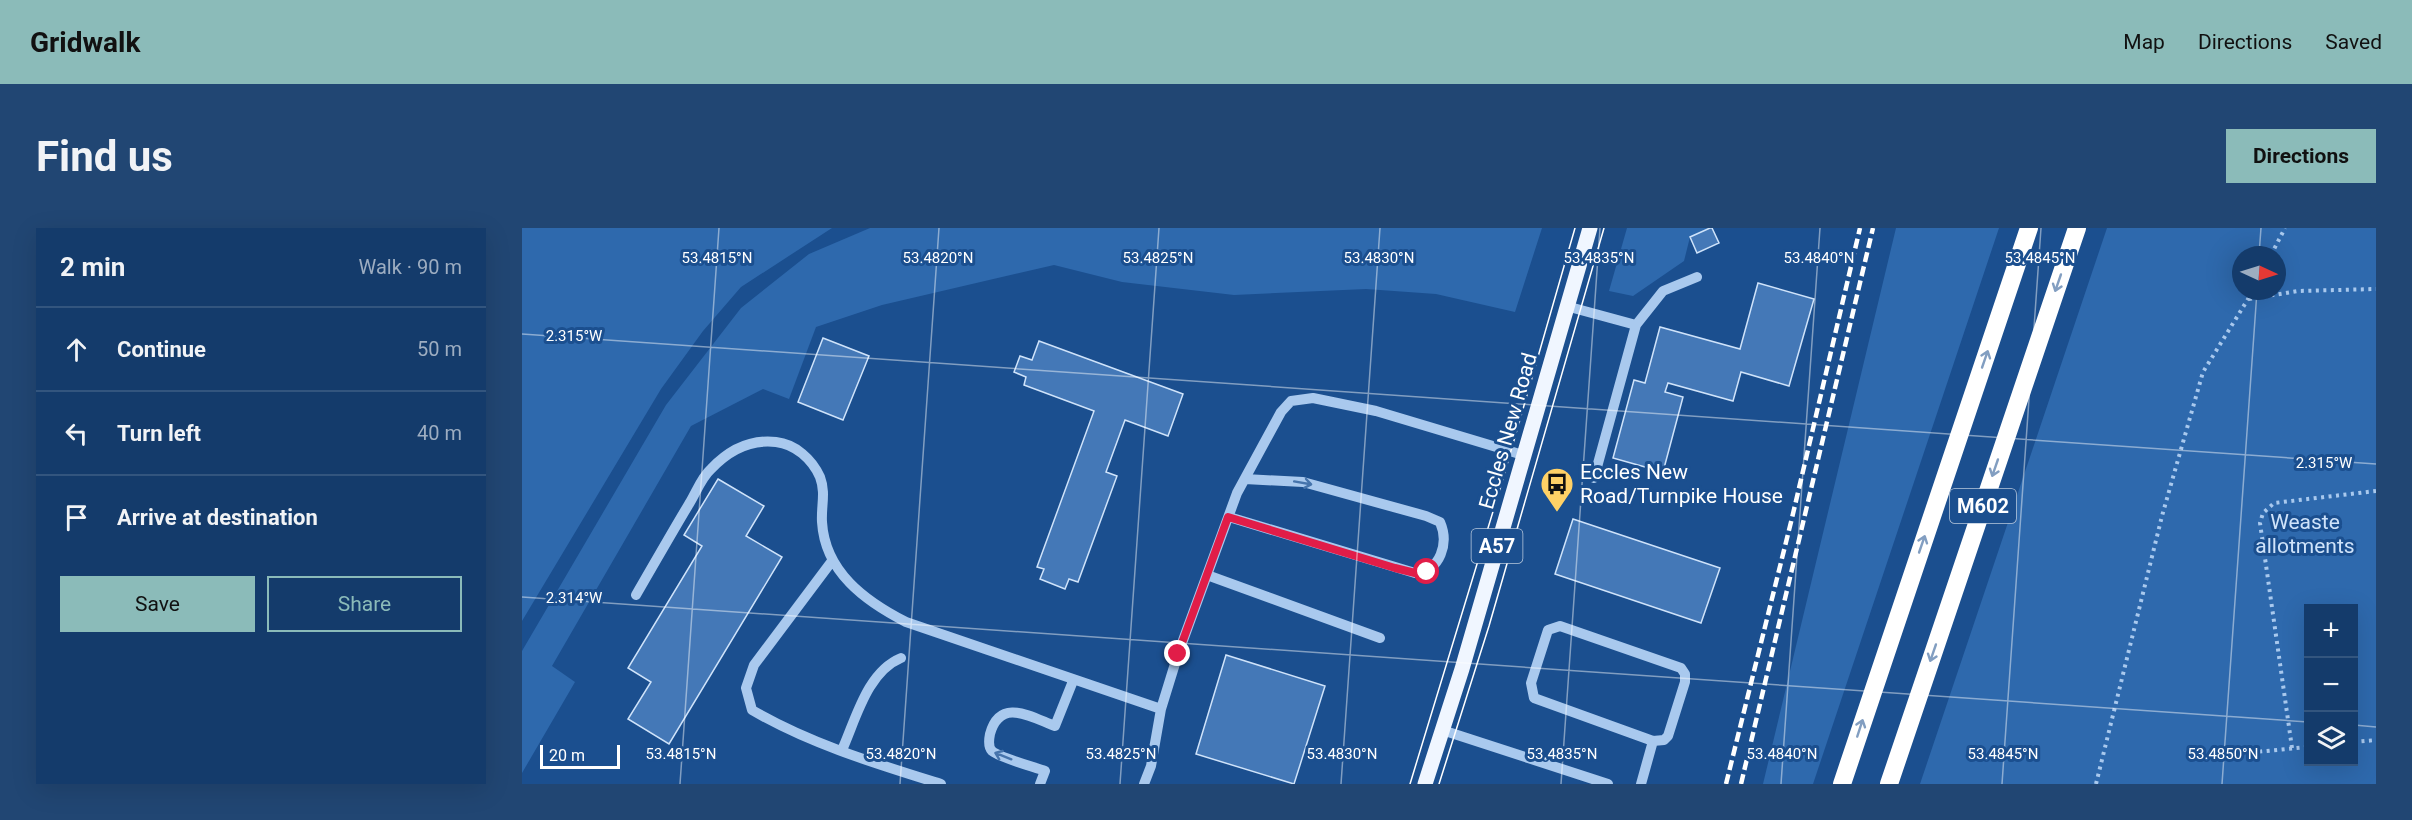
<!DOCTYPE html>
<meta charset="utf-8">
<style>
:root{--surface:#143b6b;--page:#214673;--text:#f1f3f6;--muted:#9dadc1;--line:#33557e;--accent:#8bbbb9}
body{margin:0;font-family:Roboto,sans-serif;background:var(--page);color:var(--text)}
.controls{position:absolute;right:18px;bottom:18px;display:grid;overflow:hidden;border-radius:0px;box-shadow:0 6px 24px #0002}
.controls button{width:54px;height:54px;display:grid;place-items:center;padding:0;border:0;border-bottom:2px solid var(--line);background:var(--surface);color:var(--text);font:30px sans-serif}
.compass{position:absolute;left:1710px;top:18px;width:54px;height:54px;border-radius:50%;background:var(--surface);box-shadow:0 6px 24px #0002;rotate:94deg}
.scale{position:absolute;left:18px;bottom:15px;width:80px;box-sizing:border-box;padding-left:6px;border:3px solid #fff;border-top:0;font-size:16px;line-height:21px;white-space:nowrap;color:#fff;-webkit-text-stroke:4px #1b4f8f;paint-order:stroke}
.stop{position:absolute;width:18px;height:18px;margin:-14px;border:4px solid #e11d48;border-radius:50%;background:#fff}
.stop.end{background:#e11d48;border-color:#fff;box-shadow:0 2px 6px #0008}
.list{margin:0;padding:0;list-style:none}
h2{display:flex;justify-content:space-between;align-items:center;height:78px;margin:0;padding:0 24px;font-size:26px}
h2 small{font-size:20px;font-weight:400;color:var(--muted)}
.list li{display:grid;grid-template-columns:39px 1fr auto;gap:18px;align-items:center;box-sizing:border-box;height:84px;padding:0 24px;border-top:2px solid var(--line)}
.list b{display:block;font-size:22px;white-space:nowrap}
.list em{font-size:20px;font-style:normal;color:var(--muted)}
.actions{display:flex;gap:12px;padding:18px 24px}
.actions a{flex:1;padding:14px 0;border:2px solid var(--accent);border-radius:0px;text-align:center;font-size:21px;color:var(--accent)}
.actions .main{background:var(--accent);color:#111}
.icon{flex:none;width:33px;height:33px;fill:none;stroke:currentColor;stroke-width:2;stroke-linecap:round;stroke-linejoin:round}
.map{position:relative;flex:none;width:1854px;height:556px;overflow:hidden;border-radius:0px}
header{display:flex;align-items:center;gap:36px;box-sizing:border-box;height:84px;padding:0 30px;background:var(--accent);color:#111}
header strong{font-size:28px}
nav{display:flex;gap:33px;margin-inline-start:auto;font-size:21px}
.intro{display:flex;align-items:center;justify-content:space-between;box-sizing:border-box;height:144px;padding:0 36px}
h1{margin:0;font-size:42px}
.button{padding:15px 27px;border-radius:0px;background:var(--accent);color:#111;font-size:21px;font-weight:700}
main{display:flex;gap:36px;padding:0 36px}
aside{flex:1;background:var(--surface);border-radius:0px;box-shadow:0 6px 24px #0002}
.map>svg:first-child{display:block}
.green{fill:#2e69ad;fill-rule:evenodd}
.building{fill:#4478b7;stroke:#cfe3fa;stroke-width:1.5}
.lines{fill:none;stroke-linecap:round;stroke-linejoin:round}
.path{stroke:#a9c9ee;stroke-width:4;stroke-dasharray:3 4.5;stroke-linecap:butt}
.minor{stroke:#a9c9ee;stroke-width:10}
.major{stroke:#f0f6ff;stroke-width:15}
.highway{stroke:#fff;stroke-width:18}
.tram{stroke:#fff;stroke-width:1.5}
.rail{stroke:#fff;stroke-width:4.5;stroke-dasharray:10 4.5;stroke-linecap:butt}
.oneway{stroke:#829ec1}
.oneway2{stroke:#4674ac}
.route{stroke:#e11d48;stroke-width:8}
.ticks{fill:none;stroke:#fff;stroke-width:1.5;stroke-opacity:0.45}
.labels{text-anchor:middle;stroke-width:6;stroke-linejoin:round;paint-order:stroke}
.shield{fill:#1b4f8f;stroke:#bbcadd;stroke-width:1.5}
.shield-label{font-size:20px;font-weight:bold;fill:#fff}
.street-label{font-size:21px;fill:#fff;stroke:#1b4f8f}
.poi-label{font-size:21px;fill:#fff;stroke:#1b4f8f;text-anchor:start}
.park-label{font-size:21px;fill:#cfe3fa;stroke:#1b4f8f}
.ticks-label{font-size:15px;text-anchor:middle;fill:#fff;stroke:#1b4f8f;stroke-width:6;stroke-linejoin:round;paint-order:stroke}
</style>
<header>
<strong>Gridwalk</strong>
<nav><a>Map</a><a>Directions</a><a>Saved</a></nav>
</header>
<div class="intro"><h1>Find us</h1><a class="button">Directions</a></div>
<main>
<aside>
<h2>2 min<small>Walk · 90 m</small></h2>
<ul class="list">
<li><svg class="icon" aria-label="ahead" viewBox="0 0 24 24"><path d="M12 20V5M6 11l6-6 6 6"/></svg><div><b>Continue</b></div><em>50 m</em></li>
<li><svg class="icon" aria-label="left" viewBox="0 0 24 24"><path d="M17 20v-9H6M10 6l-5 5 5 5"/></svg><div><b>Turn left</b></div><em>40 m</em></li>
<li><svg class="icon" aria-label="arrive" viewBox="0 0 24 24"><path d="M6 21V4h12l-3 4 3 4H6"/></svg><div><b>Arrive at destination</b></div></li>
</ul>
<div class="actions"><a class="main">Save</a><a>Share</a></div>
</aside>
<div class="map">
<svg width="1854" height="556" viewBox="0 0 1854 556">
<rect width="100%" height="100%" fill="#1b4f8f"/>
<path class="green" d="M 0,0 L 310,0 L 219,59 L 181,103 L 139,161 L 0,393 Z
M 348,0 L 1020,0 L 993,84 L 914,66 L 844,61 L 712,67 L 600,54 L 532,37 L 360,77 L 294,99 L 267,171 L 241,161 L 169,198 L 30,438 L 53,454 L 0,545 L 0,423 L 144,177 L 219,80 L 287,26 Z
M 1105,0 L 1191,0 L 1168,9 L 1162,33 L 1111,68 L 1087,63 Z
M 1374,0 L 1477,0 L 1291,556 L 1241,556 Z
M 1585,0 L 1854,0 L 1854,556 L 1398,556 ZM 1719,27 L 1755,27 L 1755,63 L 1719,63 ZM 1786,380 L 1832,380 L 1832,534 L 1786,534 Z"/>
<path class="building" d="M 1188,0 L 1190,0 L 1197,15 L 1175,25 L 1168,9 Z
M 1236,55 L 1292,71 L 1267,158 L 1219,144 L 1211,173 L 1146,155 L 1143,164 L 1161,169 L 1141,244 L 1091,230 L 1112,152 L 1123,155 L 1138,99 L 1218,121 Z
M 301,110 L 347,128 L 321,192 L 276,174 Z
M 517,113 L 661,166 L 646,208 L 603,192 L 584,244 L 595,248 L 556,354 L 547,351 L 543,361 L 518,351 L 522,341 L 515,339 L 572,183 L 502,157 L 504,149 L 492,144 L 498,128 L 510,132 Z
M 196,251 L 242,278 L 224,308 L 260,329 L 147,516 L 106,491 L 129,454 L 106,440 L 180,318 L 162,307 Z
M 1051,291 L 1198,340 L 1179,395 L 1033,346 Z
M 704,427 L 803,458 L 772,556 L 674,526 Z"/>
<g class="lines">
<path class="path" d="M 1749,27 L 1763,0
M 1727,71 L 1776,63 L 1854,61
M 1832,514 L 1854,512
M 1770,520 L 1738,295 L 1741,285 L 1752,275 L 1854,263
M 1670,530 L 1786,519
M 1574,556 L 1640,288 L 1681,144 L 1731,63"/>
<path class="minor" d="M 1044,78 L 1114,97
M 1072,250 L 1114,97 L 1141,63 L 1175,49
M 707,289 L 893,345 C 919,343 927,315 918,294 L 904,288 L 781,254 L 723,251
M 310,333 L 232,437 L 224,460 L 230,482 C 288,516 355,536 419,556
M 685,347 L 858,410
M 114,367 C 132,336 149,306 167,276 C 174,265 179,250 189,241 C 206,223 228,211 254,214 C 273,216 290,231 298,249 C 304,265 299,278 300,294 C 303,344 343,373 384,394 L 639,481 L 656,426 L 715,265 L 759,184 L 769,173 L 791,170 L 854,183 L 1001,227
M 1038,398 L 1159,440 L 1163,446 L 1163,454 L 1146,508 L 1142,512 L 1131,513 L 1012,470 L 1009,455 L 1026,402 Z
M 920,502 L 1086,556
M 320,522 C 334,491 345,444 379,430
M 518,556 L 523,543 C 512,539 476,529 470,523 C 466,519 467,511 468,506 C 478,469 509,489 533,498 L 551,453
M 622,556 L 629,538 L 639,481
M 1119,556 L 1131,513"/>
<path class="major" d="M 903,556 L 940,441 L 1068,0"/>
<path class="highway" d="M 1320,556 L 1507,0
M 1367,556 L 1555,0"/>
<path class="tram" d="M 888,556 L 980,254 L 1053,0
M 917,556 L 967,398 L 1082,0"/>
<path class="rail" d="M 1204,556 L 1270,290 L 1338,0
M 1219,556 L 1351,0"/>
</g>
<defs><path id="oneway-shaft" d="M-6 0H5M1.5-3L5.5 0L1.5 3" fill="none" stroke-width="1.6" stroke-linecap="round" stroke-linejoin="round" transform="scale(1.5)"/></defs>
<g class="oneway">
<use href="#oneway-shaft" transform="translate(1536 55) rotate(109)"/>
<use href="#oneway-shaft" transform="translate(1463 131) rotate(-71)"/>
<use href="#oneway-shaft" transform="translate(1473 240) rotate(109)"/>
<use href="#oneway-shaft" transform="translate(1400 316) rotate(-71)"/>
<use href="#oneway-shaft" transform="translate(1411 425) rotate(109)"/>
<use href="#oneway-shaft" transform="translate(1338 500) rotate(-72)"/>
</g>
<g class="oneway2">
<use href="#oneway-shaft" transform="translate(781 255) rotate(10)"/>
<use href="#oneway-shaft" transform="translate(481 528) rotate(-158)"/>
</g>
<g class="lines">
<path class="route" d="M 656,426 L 706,289 L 873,340 L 893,345 L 905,344"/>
</g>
<path class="ticks" d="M 1737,27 L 1739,0M 0,106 L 1854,236M 0,369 L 1786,494M 1832,497 L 1854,499M 158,556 L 197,0M 378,556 L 417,0M 598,556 L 637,0M 819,556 L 858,0M 1039,556 L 1078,0M 1259,556 L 1298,0M 1480,556 L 1519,0M 1700,556 L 1735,63"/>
<defs>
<g id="bus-pin" transform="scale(1.725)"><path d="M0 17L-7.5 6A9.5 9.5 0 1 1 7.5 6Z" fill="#ffd166" stroke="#1b4f8f"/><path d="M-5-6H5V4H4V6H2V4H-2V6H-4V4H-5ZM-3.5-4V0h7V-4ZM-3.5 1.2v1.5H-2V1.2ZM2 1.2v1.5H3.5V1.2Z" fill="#111"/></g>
</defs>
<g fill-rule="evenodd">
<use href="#bus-pin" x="1035" y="256"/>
</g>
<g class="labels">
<g class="shield">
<rect x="1428" y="261" width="66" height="34" rx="4.5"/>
<rect x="949.5" y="301" width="51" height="34" rx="4.5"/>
</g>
<g class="shield-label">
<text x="1461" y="285">M602</text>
<text x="975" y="325">A57</text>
</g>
<g class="street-label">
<text transform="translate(986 203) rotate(-74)" y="7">Eccles New Road</text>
</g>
<g class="poi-label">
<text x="1058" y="251">Eccles New<tspan x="1058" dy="24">Road/Turnpike House</tspan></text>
</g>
<g class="park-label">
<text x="1783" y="301">Weaste<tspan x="1783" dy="24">allotments</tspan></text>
</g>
</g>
<g class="ticks-label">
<text x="195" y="35">53.4815°N</text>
<text x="416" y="35">53.4820°N</text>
<text x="636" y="35">53.4825°N</text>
<text x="857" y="35">53.4830°N</text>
<text x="1077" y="35">53.4835°N</text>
<text x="1297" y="35">53.4840°N</text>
<text x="1518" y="35">53.4845°N</text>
<text x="52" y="113">2.315°W</text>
<text x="1802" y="240">2.315°W</text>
<text x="52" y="375">2.314°W</text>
<text x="159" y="531">53.4815°N</text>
<text x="379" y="531">53.4820°N</text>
<text x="599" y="531">53.4825°N</text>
<text x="820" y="531">53.4830°N</text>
<text x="1040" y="531">53.4835°N</text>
<text x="1260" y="531">53.4840°N</text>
<text x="1481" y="531">53.4845°N</text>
<text x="1701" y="531">53.4850°N</text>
</g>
</svg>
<div class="controls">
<button>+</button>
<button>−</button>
<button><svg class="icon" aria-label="layers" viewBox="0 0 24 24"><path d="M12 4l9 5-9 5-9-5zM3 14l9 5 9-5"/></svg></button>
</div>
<svg class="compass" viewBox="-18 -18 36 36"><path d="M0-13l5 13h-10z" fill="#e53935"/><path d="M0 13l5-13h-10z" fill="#9dadc1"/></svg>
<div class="scale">20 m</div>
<div class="stop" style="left:905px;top:344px"></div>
<div class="stop end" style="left:656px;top:426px"></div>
</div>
</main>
